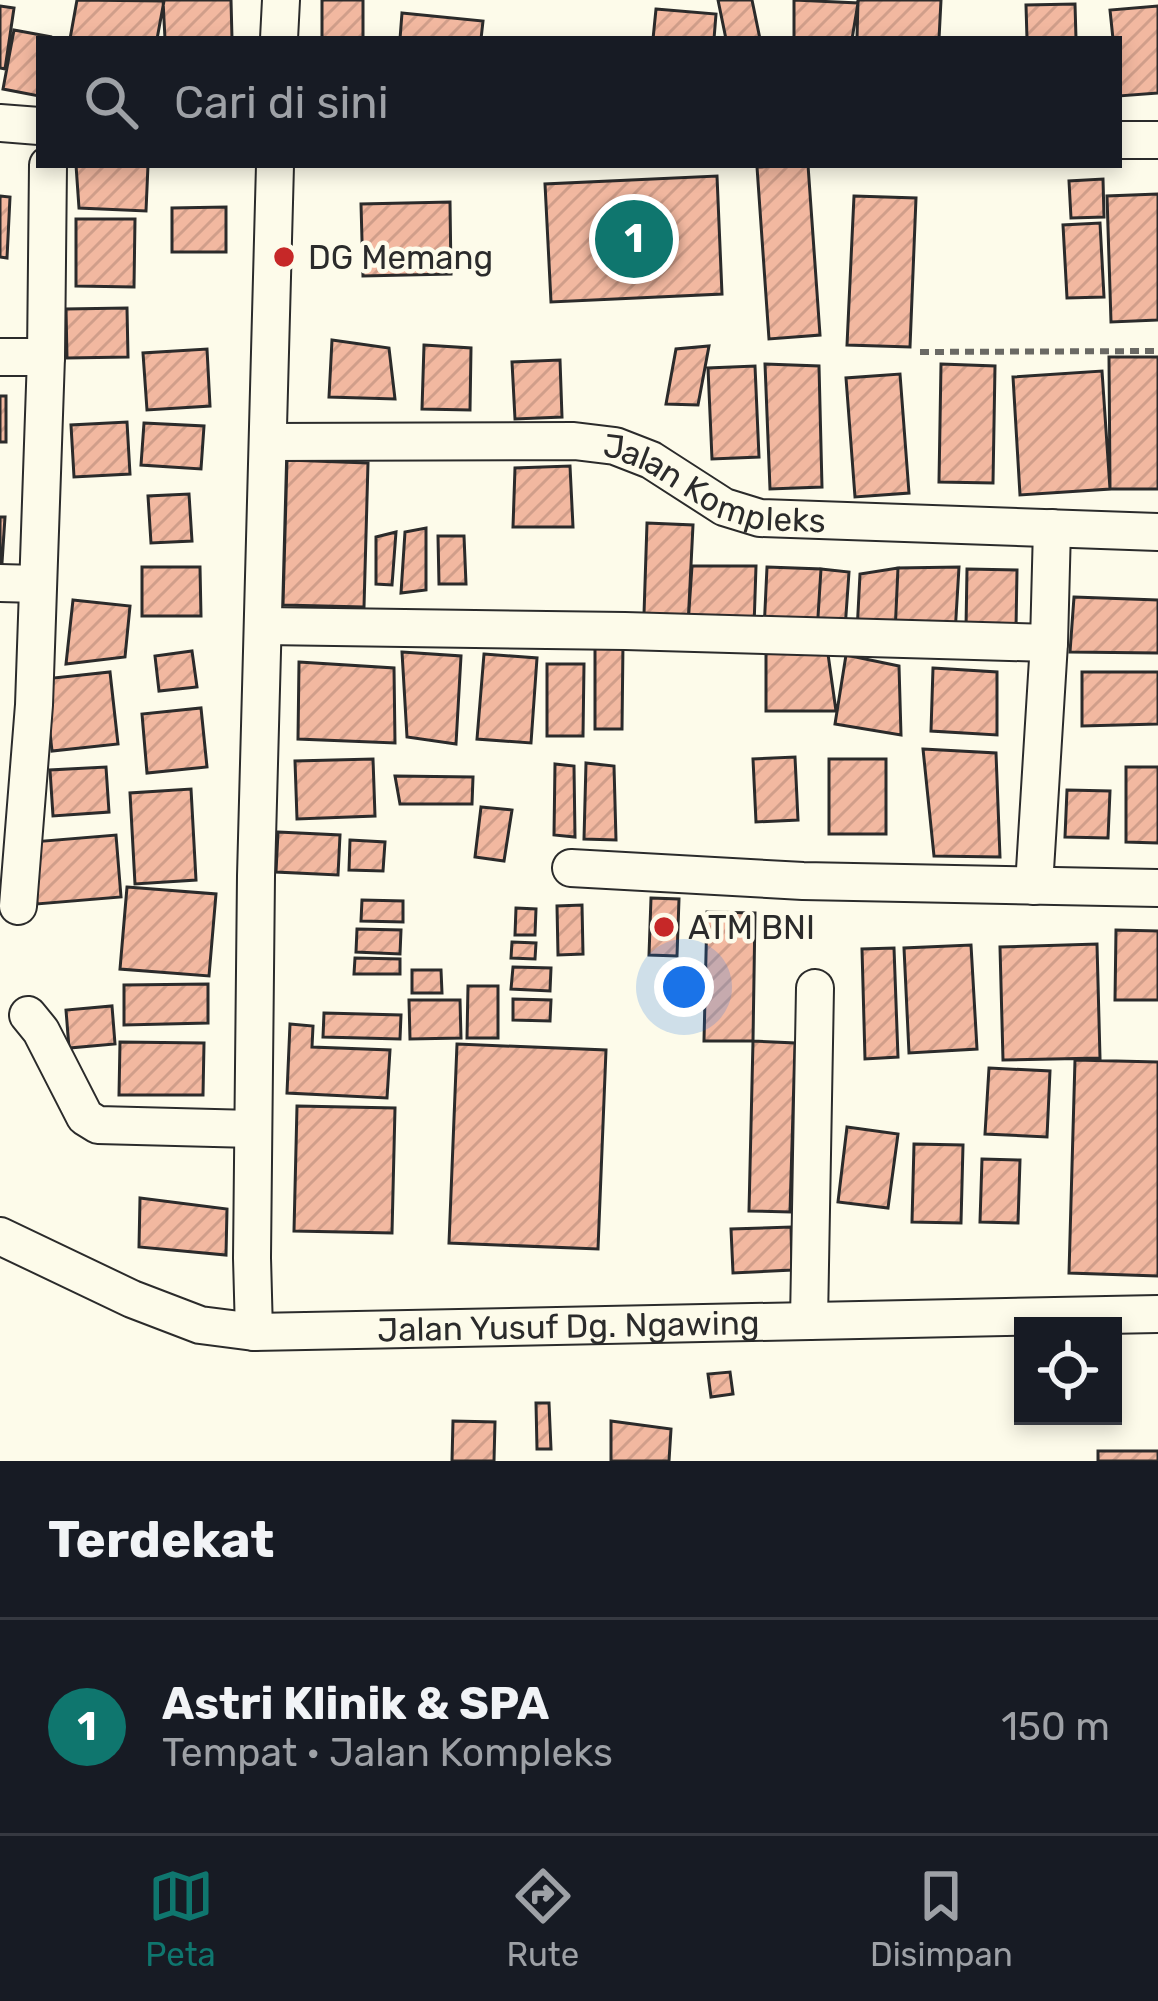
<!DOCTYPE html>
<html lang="id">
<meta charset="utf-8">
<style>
:root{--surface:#171b24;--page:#20242c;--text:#f1f3f6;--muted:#9ea1a6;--line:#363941;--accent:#0f766e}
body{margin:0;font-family:Rubik,sans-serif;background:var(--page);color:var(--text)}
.controls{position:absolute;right:36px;bottom:36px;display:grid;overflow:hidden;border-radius:0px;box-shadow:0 6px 18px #0003}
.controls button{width:108px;height:108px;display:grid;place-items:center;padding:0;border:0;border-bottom:3px solid var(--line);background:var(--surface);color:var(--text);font:60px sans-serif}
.you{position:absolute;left:684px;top:987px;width:42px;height:42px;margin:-30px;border:9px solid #fff;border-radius:50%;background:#1a73e8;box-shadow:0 0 0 18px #1a73e833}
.badge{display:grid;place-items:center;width:78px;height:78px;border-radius:50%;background:var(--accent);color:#fff;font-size:39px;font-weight:700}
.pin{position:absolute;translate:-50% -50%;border:6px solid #fff;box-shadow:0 3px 12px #0006}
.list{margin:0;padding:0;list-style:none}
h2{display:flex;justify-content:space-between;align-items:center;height:156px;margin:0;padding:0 48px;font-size:51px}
h2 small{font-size:39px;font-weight:400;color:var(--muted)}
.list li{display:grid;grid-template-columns:78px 1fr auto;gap:36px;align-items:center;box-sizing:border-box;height:216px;padding:0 48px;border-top:3px solid var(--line)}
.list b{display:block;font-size:45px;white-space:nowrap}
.list p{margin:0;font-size:39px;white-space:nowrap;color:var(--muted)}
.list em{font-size:39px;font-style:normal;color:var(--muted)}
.icon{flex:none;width:66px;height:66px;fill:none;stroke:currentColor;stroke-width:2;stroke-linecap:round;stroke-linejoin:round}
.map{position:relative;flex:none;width:1158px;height:1461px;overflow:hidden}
.search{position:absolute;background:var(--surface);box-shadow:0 6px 18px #0003;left:36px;right:36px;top:36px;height:132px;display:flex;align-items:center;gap:30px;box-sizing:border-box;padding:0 42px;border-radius:0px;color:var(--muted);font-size:45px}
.sheet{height:372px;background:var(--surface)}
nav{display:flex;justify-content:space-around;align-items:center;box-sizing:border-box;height:168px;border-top:3px solid var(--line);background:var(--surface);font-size:33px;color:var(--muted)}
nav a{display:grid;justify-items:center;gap:6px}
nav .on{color:var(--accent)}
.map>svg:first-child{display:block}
.building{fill:url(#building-hatch);stroke:#2b2b2b;stroke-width:3}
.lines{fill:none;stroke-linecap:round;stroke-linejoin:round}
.minor-casing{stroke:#2b2b2b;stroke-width:40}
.path{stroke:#6a6964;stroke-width:6;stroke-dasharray:9 6;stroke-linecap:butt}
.minor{stroke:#fdfbea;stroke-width:36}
.poi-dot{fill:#c62828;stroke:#fdfbea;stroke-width:4.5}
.labels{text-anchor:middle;stroke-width:9;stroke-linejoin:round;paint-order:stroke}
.poi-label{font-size:33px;fill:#2b2b2b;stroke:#fdfbea;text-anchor:start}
.street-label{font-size:33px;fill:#2b2b2b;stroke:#fdfbea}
</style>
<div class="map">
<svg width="1158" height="1461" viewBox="0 0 1158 1461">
<defs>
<pattern id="building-hatch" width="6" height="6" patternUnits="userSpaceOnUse" patternTransform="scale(3)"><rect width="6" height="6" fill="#f2b8a0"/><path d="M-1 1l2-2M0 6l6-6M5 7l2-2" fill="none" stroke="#d09e8a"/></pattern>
</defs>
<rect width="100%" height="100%" fill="#fdfbea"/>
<path class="building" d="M 77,0 L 164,1 L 157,39 L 70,39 Z
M 163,0 L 231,0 L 232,39 L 165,39 Z
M 322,0 L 363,0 L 363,39 L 322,39 Z
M 718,0 L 752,0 L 760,39 L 726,39 Z
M 794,0 L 858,3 L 852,39 L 794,39 Z
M 858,0 L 941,0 L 939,39 L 857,39 Z
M 1075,4 L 1076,39 L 1027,39 L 1026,5 Z
M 0,6 L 14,8 L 5,69 L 0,68 Z
M 1158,6 L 1158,93 L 1119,96 L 1119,39 L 1113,39 L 1110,10 Z
M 656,9 L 716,14 L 714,39 L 653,39 Z
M 402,13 L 483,21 L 481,39 L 400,39 Z
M 14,30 L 52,37 L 39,39 L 39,96 L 3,89 Z
M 76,165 L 148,165 L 146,211 L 79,208 Z
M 808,165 L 820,335 L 769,339 L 757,167 Z
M 717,176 L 722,294 L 551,302 L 545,184 Z
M 1103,179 L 1104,217 L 1071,218 L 1069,181 Z
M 1158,194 L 1158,320 L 1111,322 L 1107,196 Z
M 0,196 L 10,197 L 7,258 L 0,257 Z
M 854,196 L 916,198 L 910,347 L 847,345 Z
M 450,202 L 451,274 L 363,276 L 361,204 Z
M 226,207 L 226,252 L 172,252 L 172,208 Z
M 76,219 L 135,219 L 134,287 L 76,286 Z
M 1100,223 L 1104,297 L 1067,298 L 1063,225 Z
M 127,308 L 128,357 L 67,358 L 66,309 Z
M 332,340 L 389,348 L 395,399 L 329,397 Z
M 424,345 L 471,348 L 470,410 L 422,409 Z
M 709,346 L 698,405 L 666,404 L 676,349 Z
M 207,349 L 210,406 L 147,410 L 143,353 Z
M 1109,357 L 1158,357 L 1158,489 L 1110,489 Z
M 560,360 L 562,417 L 515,419 L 512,362 Z
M 765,364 L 819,366 L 822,487 L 770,489 Z
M 941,364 L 995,366 L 993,483 L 939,482 Z
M 755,366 L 759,457 L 712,459 L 708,368 Z
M 1102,371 L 1110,489 L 1020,495 L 1013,377 Z
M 900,374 L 909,493 L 855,497 L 846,378 Z
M 0,396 L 6,396 L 6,442 L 0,442 Z
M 127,422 L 130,474 L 74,477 L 71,425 Z
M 144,423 L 204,426 L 201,469 L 141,465 Z
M 287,460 L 368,463 L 364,607 L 283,605 Z
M 570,466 L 573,527 L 513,527 L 515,468 Z
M 189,494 L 192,541 L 151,543 L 148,496 Z
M 0,517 L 5,517 L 1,578 L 0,577 Z
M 647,523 L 693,525 L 688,625 L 644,614 Z
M 426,528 L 426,590 L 401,593 L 405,532 Z
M 396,532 L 392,585 L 376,584 L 376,537 Z
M 438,536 L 464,536 L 466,584 L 439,584 Z
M 692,566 L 756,566 L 754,627 L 688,625 Z
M 142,567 L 200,567 L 201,616 L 142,616 Z
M 767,567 L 821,569 L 817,633 L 764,631 Z
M 959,567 L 955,634 L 895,633 L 898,568 Z
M 898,568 L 895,633 L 857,632 L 860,574 Z
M 821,569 L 849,572 L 845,629 L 817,633 Z
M 967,569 L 1017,570 L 1016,629 L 966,628 Z
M 1074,597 L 1158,600 L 1158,653 L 1070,652 Z
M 73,600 L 130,606 L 125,657 L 66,664 Z
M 623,643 L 622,729 L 595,729 L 595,645 Z
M 766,646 L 828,654 L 836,711 L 766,711 Z
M 192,651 L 197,687 L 159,691 L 155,656 Z
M 402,652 L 461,656 L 456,744 L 407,737 Z
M 484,654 L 537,658 L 531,743 L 477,739 Z
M 846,655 L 899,666 L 901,735 L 835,724 Z
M 299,662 L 394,668 L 395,743 L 298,739 Z
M 547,664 L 584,664 L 583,736 L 547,736 Z
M 933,668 L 997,672 L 997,735 L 931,731 Z
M 110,672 L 118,744 L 52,751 L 44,679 Z
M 1082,672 L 1158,672 L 1158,724 L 1082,726 Z
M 201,708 L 207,767 L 147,773 L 142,714 Z
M 923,749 L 996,753 L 1000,857 L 934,856 Z
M 795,757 L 798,820 L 756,822 L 753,759 Z
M 373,759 L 375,816 L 297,819 L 295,761 Z
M 829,759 L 886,759 L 886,834 L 829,834 Z
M 586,763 L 614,766 L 616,840 L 584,839 Z
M 555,764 L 574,766 L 575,837 L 554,835 Z
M 106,767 L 109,812 L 53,816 L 50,770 Z
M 1126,767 L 1158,767 L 1158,843 L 1126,842 Z
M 395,776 L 473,777 L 472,804 L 400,804 Z
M 191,789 L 196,880 L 135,884 L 130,793 Z
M 1067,790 L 1110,791 L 1108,838 L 1065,837 Z
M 481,807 L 512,810 L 504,861 L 475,857 Z
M 278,832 L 340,835 L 338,875 L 276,872 Z
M 116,835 L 121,897 L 37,904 L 32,842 Z
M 350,840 L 385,842 L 383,871 L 349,870 Z
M 127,887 L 216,894 L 209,976 L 120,969 Z
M 651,898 L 679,899 L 677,956 L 649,955 Z
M 362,900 L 403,901 L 403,922 L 361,921 Z
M 582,905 L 583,954 L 558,955 L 557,906 Z
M 516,908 L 536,909 L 535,935 L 515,935 Z
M 707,912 L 755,913 L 753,1041 L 704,1041 Z
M 357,929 L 401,930 L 400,954 L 356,952 Z
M 1116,930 L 1158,931 L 1158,1000 L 1115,1000 Z
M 512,942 L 536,943 L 535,959 L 511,958 Z
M 1097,944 L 1100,1058 L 1003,1060 L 1000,947 Z
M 971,945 L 977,1049 L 909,1053 L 904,948 Z
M 894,948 L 898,1057 L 865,1059 L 862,949 Z
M 355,958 L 400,959 L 400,974 L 354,974 Z
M 513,967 L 551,968 L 550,991 L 511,989 Z
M 412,970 L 441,970 L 442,993 L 412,993 Z
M 208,984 L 208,1023 L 124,1025 L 124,985 Z
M 468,986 L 498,986 L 498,1038 L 467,1038 Z
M 513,999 L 551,1000 L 550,1021 L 513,1020 Z
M 409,1000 L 460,1000 L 461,1038 L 410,1039 Z
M 112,1006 L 115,1044 L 69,1048 L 66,1010 Z
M 324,1013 L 401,1015 L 400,1039 L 323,1037 Z
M 290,1024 L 313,1026 L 312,1047 L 390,1050 L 387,1098 L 287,1093 Z
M 753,1041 L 795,1043 L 790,1212 L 749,1211 Z
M 120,1042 L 204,1043 L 203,1095 L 119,1095 Z
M 457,1044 L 606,1050 L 598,1249 L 449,1243 Z
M 1075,1060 L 1158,1062 L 1158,1276 L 1069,1273 Z
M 989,1068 L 1050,1071 L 1047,1137 L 985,1134 Z
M 297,1106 L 395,1108 L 392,1233 L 294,1231 Z
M 847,1127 L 898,1134 L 888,1208 L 838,1202 Z
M 914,1144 L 963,1145 L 961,1223 L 912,1222 Z
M 982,1159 L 1020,1160 L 1018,1223 L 980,1222 Z
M 140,1198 L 227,1209 L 226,1255 L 139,1247 Z
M 791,1227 L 792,1270 L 733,1273 L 731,1229 Z
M 730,1372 L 733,1394 L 711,1397 L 708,1374 Z
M 536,1403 L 549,1403 L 551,1449 L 537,1449 Z
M 453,1421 L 495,1422 L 494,1461 L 452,1461 Z
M 611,1421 L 671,1429 L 669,1461 L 611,1461 Z
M 1098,1451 L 1158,1451 L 1158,1461 L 1098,1461 Z"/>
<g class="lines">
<g class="minor-casing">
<g id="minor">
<path d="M 279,39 L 281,0"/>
<path d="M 0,123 L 39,126"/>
<path d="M 1119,140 L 1158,140"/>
<path d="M 0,357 L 46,357"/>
<path id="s1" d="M 268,442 L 574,441 L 615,446 L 651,460 L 724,507 L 760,518 L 1158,532"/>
<path d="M 0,583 L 37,584"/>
<path d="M 264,626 L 625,631 L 1049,643"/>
<path d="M 571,868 L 803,881 L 1158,888"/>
<path d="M 1034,886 L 1049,643 L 1052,528"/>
<path d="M 18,906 L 34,705 L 46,357 L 48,165"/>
<path d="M 28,1015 L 41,1031 L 85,1117 L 98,1125 L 253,1129"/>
<path id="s2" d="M 0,1236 L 132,1299 L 200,1325 L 254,1332 L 1158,1314"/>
<path d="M 809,1321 L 815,988"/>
<path d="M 254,1332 L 252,1258 L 256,876 L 275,165"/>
</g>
</g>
<path class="path" d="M 920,352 L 1158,351"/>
<use href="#minor" class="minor"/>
</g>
<g class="poi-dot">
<circle cx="284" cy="257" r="12"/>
<circle cx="664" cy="927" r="12"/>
</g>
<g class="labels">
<g class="poi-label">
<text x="308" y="269">DG Memang</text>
<text x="688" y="939">ATM BNI</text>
</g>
<g class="street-label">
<text dy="12" stroke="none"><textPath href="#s1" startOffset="456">Jalan Kompleks</textPath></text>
<text dy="12" stroke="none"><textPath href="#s2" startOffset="588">Jalan Yusuf Dg. Ngawing</textPath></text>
</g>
</g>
</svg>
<div class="controls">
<button><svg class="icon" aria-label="locate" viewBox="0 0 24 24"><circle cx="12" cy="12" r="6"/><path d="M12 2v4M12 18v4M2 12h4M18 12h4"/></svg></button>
</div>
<div class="you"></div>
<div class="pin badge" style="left:634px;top:239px">1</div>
<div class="search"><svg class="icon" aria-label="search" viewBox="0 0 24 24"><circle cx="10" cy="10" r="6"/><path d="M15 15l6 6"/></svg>Cari di sini</div>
</div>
<section class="sheet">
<h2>Terdekat<small></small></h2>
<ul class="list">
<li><span class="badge">1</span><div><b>Astri Klinik &amp; SPA</b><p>Tempat · Jalan Kompleks</p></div><em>150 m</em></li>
</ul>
</section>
<nav>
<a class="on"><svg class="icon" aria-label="map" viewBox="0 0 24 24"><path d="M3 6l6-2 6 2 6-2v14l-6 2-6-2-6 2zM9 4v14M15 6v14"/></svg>Peta</a>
<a><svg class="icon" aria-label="directions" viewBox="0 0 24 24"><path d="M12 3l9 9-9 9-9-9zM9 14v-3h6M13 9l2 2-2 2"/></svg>Rute</a>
<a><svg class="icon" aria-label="saved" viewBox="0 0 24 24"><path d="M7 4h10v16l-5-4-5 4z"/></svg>Disimpan</a>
</nav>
